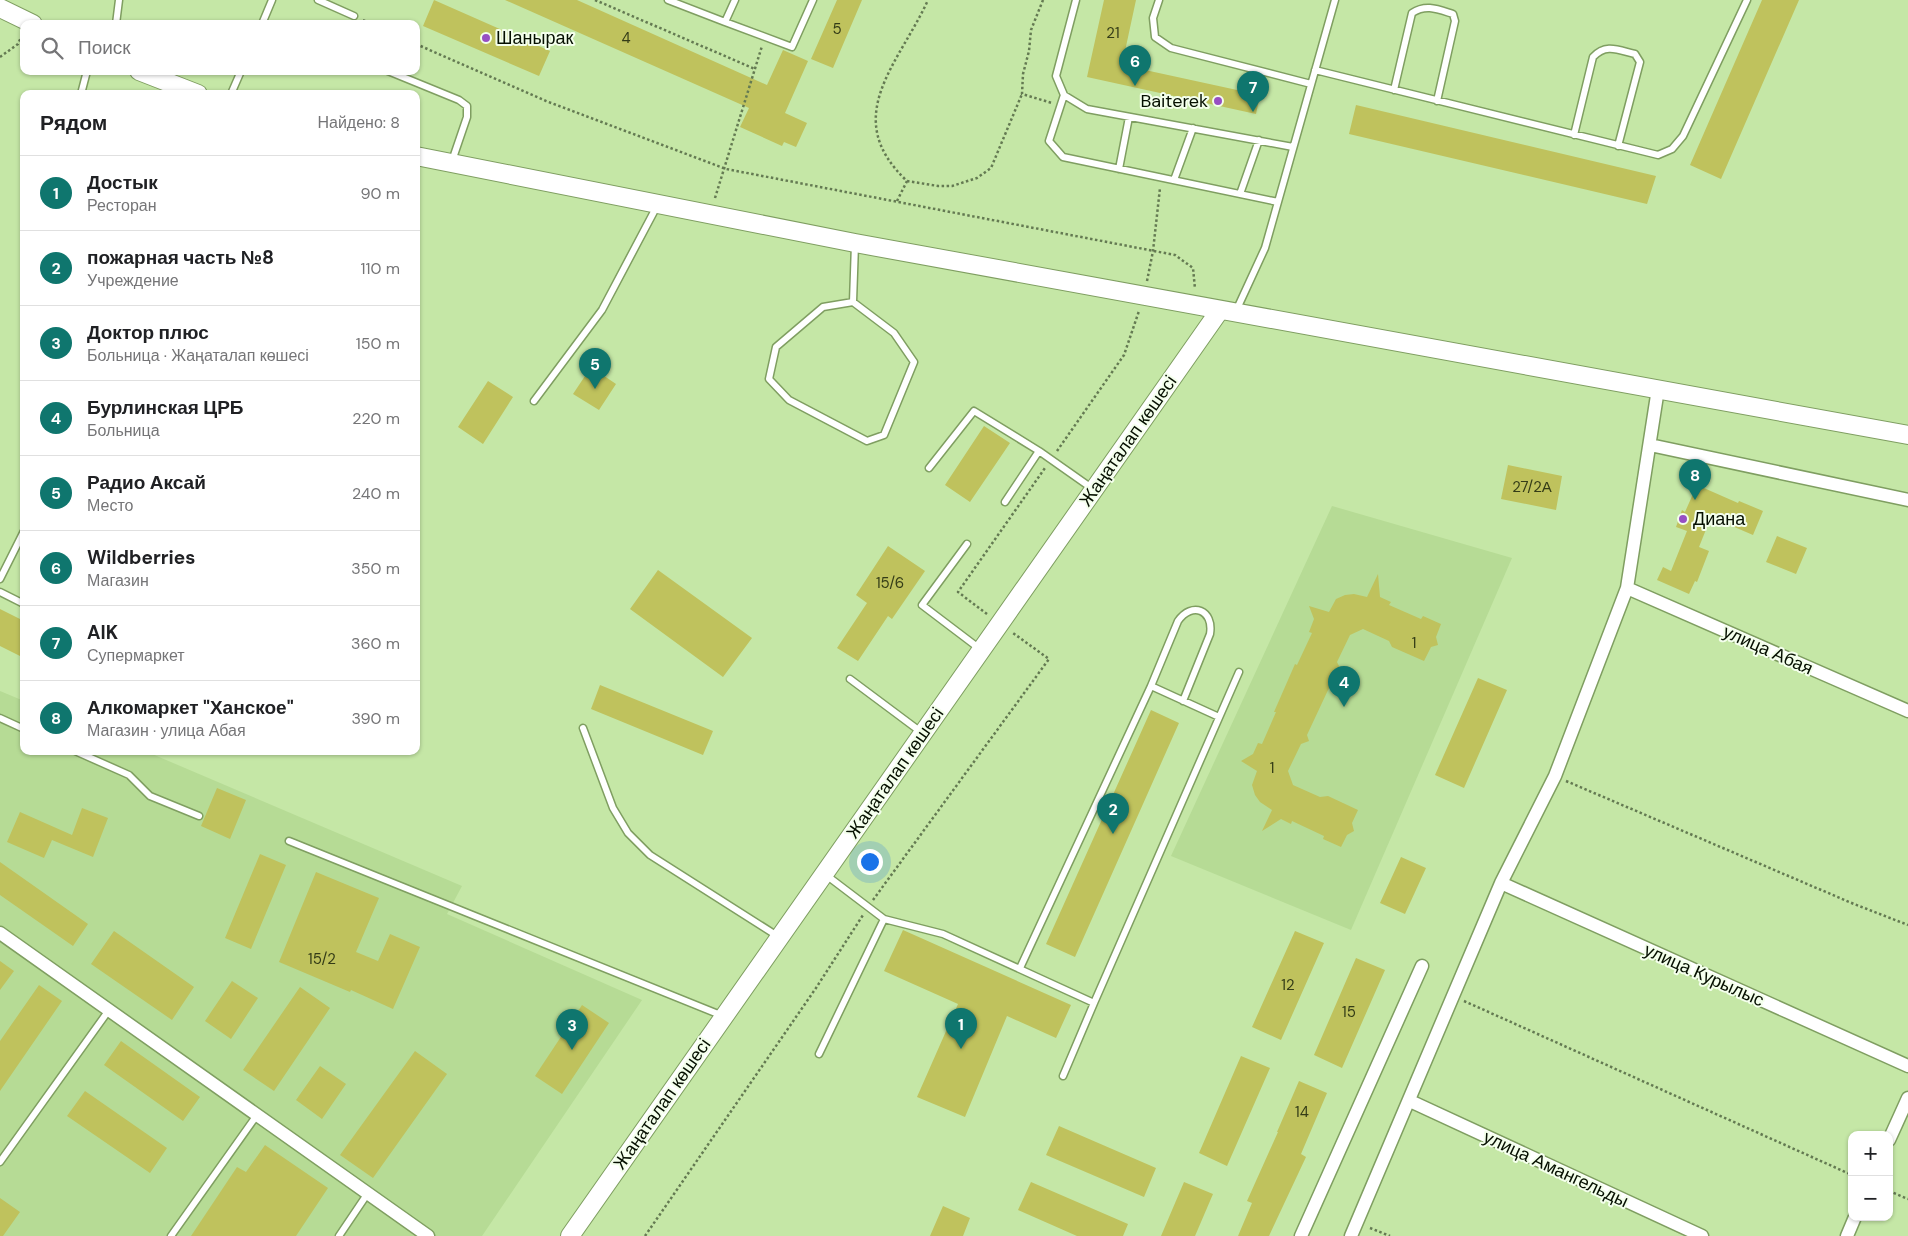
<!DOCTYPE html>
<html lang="ru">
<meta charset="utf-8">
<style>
:root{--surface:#fff;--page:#f2f2f2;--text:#202124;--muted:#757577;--line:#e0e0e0;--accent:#0f766e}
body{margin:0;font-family:"DM Sans",sans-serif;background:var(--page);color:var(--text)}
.controls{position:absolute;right:15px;bottom:15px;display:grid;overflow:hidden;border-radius:10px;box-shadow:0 1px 4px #0004}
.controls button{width:45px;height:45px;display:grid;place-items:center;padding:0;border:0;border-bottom:1px solid var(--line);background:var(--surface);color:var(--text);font:25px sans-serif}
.you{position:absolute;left:869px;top:861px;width:18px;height:18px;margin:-12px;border:4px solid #fff;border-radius:50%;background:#1a73e8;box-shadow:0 0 0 8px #1a73e833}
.badge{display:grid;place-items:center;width:32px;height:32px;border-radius:50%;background:var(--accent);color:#fff;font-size:16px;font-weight:700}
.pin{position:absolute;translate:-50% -41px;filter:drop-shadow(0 1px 2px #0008)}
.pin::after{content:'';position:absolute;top:26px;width:18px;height:15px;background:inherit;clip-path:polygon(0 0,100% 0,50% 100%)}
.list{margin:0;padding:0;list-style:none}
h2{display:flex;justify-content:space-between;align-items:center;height:65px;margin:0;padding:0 20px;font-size:21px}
h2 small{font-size:16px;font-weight:400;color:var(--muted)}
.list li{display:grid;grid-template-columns:32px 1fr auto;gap:15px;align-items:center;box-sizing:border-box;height:75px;padding:0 20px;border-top:1px solid var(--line)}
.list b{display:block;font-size:19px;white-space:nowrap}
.list p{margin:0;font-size:16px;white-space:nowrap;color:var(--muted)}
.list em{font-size:16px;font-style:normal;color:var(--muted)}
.icon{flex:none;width:28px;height:28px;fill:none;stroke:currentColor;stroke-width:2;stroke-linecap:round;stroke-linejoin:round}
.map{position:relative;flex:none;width:1908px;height:1236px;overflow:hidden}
.search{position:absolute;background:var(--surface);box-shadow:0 1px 4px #0004;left:20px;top:20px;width:400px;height:55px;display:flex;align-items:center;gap:12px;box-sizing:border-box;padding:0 18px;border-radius:10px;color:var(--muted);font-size:19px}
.panel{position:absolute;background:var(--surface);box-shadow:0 1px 4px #0004;left:20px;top:90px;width:400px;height:665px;border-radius:10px}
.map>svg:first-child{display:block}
.built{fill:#b6db95}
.building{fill:#bfc25d}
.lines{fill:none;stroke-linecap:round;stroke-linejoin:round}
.service-casing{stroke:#7f9e61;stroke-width:9}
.minor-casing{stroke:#7f9e61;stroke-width:15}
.secondary-casing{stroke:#7f9e61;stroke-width:20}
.path{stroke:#647a52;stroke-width:2.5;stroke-dasharray:2.5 2.5;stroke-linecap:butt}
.service{stroke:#fff;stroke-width:6}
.minor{stroke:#fff;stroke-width:12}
.secondary{stroke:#fff;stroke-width:18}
.poi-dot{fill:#974fc3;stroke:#f4ffec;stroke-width:2}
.labels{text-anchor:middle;stroke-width:4;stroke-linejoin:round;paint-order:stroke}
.number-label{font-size:15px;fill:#343c17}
.poi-label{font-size:18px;fill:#050f00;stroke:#f4ffec;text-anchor:start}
.street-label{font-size:18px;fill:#050f00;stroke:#f4ffec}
</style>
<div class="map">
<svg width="1908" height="1236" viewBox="0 0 1908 1236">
<rect width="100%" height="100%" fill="#c5e7a6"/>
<path class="built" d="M 1332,506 L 1512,558 L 1351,930 L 1171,856 Z
M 0,691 L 24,701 L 24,751 L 145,751 L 462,886 L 447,914 L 642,1000 L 482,1236 L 0,1236 Z"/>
<path class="building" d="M 434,0 L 550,51 L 539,76 L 423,26 Z
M 505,0 L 577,0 L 767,85 L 783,50 L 808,61 L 785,113 L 807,123 L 796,147 L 784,142 L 782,146 L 740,127 L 749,108 Z
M 837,0 L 862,0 L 833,68 L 811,59 Z
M 1104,0 L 1136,0 L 1122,65 L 1260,95 L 1256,114 L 1087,77 Z
M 1762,0 L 1799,0 L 1721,179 L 1690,165 Z
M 1356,105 L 1656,176 L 1647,204 L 1349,134 Z
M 591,367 L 616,384 L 599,410 L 573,394 Z
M 488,381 L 513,397 L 483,444 L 458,427 Z
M 984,426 L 1010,443 L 970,502 L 945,485 Z
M 1508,465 L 1562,476 L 1556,510 L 1501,499 Z
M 1697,485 L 1738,503 L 1739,501 L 1763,511 L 1753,535 L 1711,517 L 1699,547 L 1709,551 L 1697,582 L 1695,581 L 1689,594 L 1657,580 L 1663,567 L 1671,571 L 1687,531 L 1676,527 L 1682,510 L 1685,512 Z
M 1777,536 L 1807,548 L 1796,574 L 1766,562 Z
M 888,546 L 925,571 L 892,619 L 888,616 L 858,661 L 837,648 L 867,603 L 856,595 Z
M 658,570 L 752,638 L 723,677 L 630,609 Z
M 1378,574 L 1380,597 L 1391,602 L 1389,605 L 1421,619 L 1423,616 L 1441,624 L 1436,637 L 1438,645 L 1431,647 L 1424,661 L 1392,647 L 1389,641 L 1363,629 L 1350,635 L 1337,662 L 1341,670 L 1336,673 L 1307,735 L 1309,741 L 1301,744 L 1288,771 L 1293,785 L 1320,797 L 1328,796 L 1358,810 L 1352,823 L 1354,831 L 1347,835 L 1341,847 L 1323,839 L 1324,836 L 1292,821 L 1291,824 L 1281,819 L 1262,831 L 1272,810 L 1260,802 L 1255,795 L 1252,785 L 1257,771 L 1241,761 L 1253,754 L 1258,743 L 1262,744 L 1276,712 L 1274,712 L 1295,664 L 1297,665 L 1312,633 L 1309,632 L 1314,619 L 1309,606 L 1329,612 L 1336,599 L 1345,595 L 1354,594 L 1367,597 Z
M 0,609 L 24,621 L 24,658 L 0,646 Z
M 1478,678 L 1507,690 L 1464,788 L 1435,775 Z
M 600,685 L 713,731 L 703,755 L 591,709 Z
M 1151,710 L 1179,723 L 1075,957 L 1046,944 Z
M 217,788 L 246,800 L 230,839 L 201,826 Z
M 82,808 L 108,818 L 93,857 L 52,840 L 44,858 L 7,842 L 20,812 L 72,835 Z
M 260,854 L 286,865 L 251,949 L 225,938 Z
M 1401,857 L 1426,868 L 1405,914 L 1380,903 Z
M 0,862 L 88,924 L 73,946 L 0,895 Z
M 316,872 L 379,898 L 356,952 L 378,961 L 390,934 L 420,947 L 393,1009 L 351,990 L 350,992 L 279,962 Z
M 903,930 L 1071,1005 L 1056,1038 L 1007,1016 L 965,1117 L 917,1097 L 958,1004 L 884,971 Z
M 114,931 L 194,987 L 172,1020 L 91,964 Z
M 1295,931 L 1324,943 L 1281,1040 L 1252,1027 Z
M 1356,958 L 1385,970 L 1342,1068 L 1314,1055 Z
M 0,961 L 14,971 L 0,990 Z
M 232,981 L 258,998 L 231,1039 L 205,1021 Z
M 39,985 L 62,1001 L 0,1091 L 0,1041 Z
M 300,987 L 330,1008 L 274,1091 L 243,1070 Z
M 582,1005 L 609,1023 L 562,1094 L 535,1076 Z
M 121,1041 L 200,1097 L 183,1121 L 104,1065 Z
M 415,1051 L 447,1074 L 373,1178 L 340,1155 Z
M 1241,1056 L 1270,1068 L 1227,1166 L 1199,1153 Z
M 320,1066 L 346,1084 L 322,1119 L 296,1100 Z
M 1299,1081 L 1327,1093 L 1301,1154 L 1306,1157 L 1269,1236 L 1238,1236 L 1252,1203 L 1247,1201 L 1278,1132 L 1277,1132 Z
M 85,1091 L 167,1148 L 150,1173 L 67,1116 Z
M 1059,1126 L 1156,1168 L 1144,1197 L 1046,1155 Z
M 265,1145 L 328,1188 L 296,1236 L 191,1236 L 237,1167 L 246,1172 Z
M 1031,1182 L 1128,1224 L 1123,1236 L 1077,1236 L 1018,1210 Z
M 1184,1182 L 1213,1194 L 1195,1236 L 1161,1236 Z
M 0,1198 L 20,1212 L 3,1236 L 0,1236 Z
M 943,1206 L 970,1218 L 963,1236 L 930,1236 Z"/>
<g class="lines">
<g class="service-casing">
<path id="service" d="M 318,0 L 354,16
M 668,0 L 725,22 L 735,0
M 1076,0 L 1056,76 L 1064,95 L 1087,109 L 1293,147
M 1159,0 L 1153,18 L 1155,37 L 1171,48 L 1311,84
M 725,22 L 792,47 L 813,0
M 116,24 L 119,0
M 262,24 L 272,0
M 1315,70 L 1658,155 L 1672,149 L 1683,136 L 1747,0
M 388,71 L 459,100 L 467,106 L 467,117 L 452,161
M 1394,90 L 1412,13 C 1426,4 1437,9 1453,14 L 1455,21 L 1437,101
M 81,94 L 87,71
M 231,94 L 241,71
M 1064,95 L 1049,141 L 1063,157 L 1278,202
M 1574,135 L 1593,57 C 1606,43 1618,50 1635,54 L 1640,62 L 1618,146
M 1119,169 L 1129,117
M 1174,180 L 1193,128
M 1240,194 L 1259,140
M 853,302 L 894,333 L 914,362 L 884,435 L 867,441 L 789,400 L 769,379 L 776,347 L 823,307 Z
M 853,302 L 855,244
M 1236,311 L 1265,248 L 1335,0
M 534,401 L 602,310 L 657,206
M 929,468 L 974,411 L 1039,451 L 1093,489
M 1005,502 L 1039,451
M 967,544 L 922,605 L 980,649
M 0,579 L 24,531
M 0,592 L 24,604
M 850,679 L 921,732
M 1151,686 L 1178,621 C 1192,601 1214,610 1210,634 L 1183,701
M 0,718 L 24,729
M 583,728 L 613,808 L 628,833 L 650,855 L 779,937
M 75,751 L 129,775 L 150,796 L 199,816
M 289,841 L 723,1016
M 826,875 L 884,919 L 943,934 L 1094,1003 L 1063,1076
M 1020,968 L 1151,686 L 1219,717
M 1094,1003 L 1239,672
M 819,1054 L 884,919
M 0,1162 L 109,1010
M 171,1236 L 257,1115
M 339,1236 L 368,1193"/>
</g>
<g class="minor-casing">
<path id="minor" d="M 1650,445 L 1908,500
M 1627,588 L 1908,711
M 1501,883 L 1908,1066
M 0,933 L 428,1236
M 1410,1101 L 1702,1236
M 1889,1140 L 1908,1098
M 1301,1236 L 1422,966
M 1351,1236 L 1501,883 L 1555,776 L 1627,588 L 1658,389
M 1847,1236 L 1855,1217"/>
</g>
<g class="secondary-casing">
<path id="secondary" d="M 0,8 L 33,24
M 139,71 L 198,94
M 416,156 L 855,243 L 1908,435
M 570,1236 L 1220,310"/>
</g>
<path class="path" d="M 595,0 L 755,69
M 1043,0 L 1031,30 L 1029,51 L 1023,74 L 1022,94 L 1052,103
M 363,20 L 371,24
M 416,44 L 546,101 L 726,169 L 1175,255 L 1193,268 L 1195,289
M 0,57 L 18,44 L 22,35
M 907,181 L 938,186 L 952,186 L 977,178 L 991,168 L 1022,94
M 715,198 L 762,46
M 897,201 L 907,181 C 839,117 899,64 928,0
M 1147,281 L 1153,251 L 1160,188
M 1057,451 L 1124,355 L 1139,311
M 987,614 L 958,592 L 1045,468
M 1566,781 L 1854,904 L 1908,925
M 873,900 L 1049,659 L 1013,633
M 1464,1001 L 1852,1175
M 1889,1191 L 1908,1199
M 1370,1228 L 1390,1236
M 645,1236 L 816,988 L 863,915"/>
<use href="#service" class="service"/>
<use href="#minor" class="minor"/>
<use href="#secondary" class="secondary"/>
</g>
<g class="poi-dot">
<circle cx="486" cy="38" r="5"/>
<circle cx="1218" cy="101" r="5"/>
<circle cx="1683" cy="519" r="5"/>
</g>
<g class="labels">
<g class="number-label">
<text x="837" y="34">5</text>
<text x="1113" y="38">21</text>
<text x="626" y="43">4</text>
<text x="1532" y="492">27/2А</text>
<text x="890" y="588">15/6</text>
<text x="1414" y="648">1</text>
<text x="1272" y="773">1</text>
<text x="322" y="964">15/2</text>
<text x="1288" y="990">12</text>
<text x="1349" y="1017">15</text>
<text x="1302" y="1117">14</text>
</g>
<g class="poi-label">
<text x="496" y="44">Шанырак</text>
<text x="1208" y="107" text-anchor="end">Baiterek</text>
<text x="1693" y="525">Диана</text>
</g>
<g class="street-label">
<text transform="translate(1128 441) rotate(-55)" y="6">Жаңаталап көшесі</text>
<text transform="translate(1768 650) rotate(24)" y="6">улица Абая</text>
<text transform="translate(895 773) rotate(-55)" y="6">Жаңаталап көшесі</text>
<text transform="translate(1704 975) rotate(24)" y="6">улица Курылыс</text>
<text transform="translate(662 1104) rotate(-55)" y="6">Жаңаталап көшесі</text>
<text transform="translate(1556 1169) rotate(25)" y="6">улица Амангельды</text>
</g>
</g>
</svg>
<div class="controls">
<button>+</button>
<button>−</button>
</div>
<div class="you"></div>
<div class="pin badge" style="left:961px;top:1049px">1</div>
<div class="pin badge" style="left:1113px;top:834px">2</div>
<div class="pin badge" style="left:572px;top:1050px">3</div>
<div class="pin badge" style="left:1344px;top:707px">4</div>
<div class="pin badge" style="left:595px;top:389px">5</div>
<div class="pin badge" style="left:1135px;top:86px">6</div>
<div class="pin badge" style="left:1253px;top:112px">7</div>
<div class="pin badge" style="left:1695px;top:500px">8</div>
<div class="search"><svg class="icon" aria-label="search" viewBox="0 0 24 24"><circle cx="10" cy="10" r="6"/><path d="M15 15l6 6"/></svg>Поиск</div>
<section class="panel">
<h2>Рядом<small>Найдено: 8</small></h2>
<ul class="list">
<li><span class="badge">1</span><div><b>Достык</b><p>Ресторан</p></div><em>90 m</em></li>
<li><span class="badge">2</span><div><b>пожарная часть №8</b><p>Учреждение</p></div><em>110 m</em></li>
<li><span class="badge">3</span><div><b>Доктор плюс</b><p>Больница · Жаңаталап көшесі</p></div><em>150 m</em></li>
<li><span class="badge">4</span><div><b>Бурлинская ЦРБ</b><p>Больница</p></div><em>220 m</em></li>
<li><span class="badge">5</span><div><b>Радио Аксай</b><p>Место</p></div><em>240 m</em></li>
<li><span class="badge">6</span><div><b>Wildberries</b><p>Магазин</p></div><em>350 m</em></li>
<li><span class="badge">7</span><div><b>AIK</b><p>Супермаркет</p></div><em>360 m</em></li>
<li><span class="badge">8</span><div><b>Алкомаркет &quot;Ханское&quot;</b><p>Магазин · улица Абая</p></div><em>390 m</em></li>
</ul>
</section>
</div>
